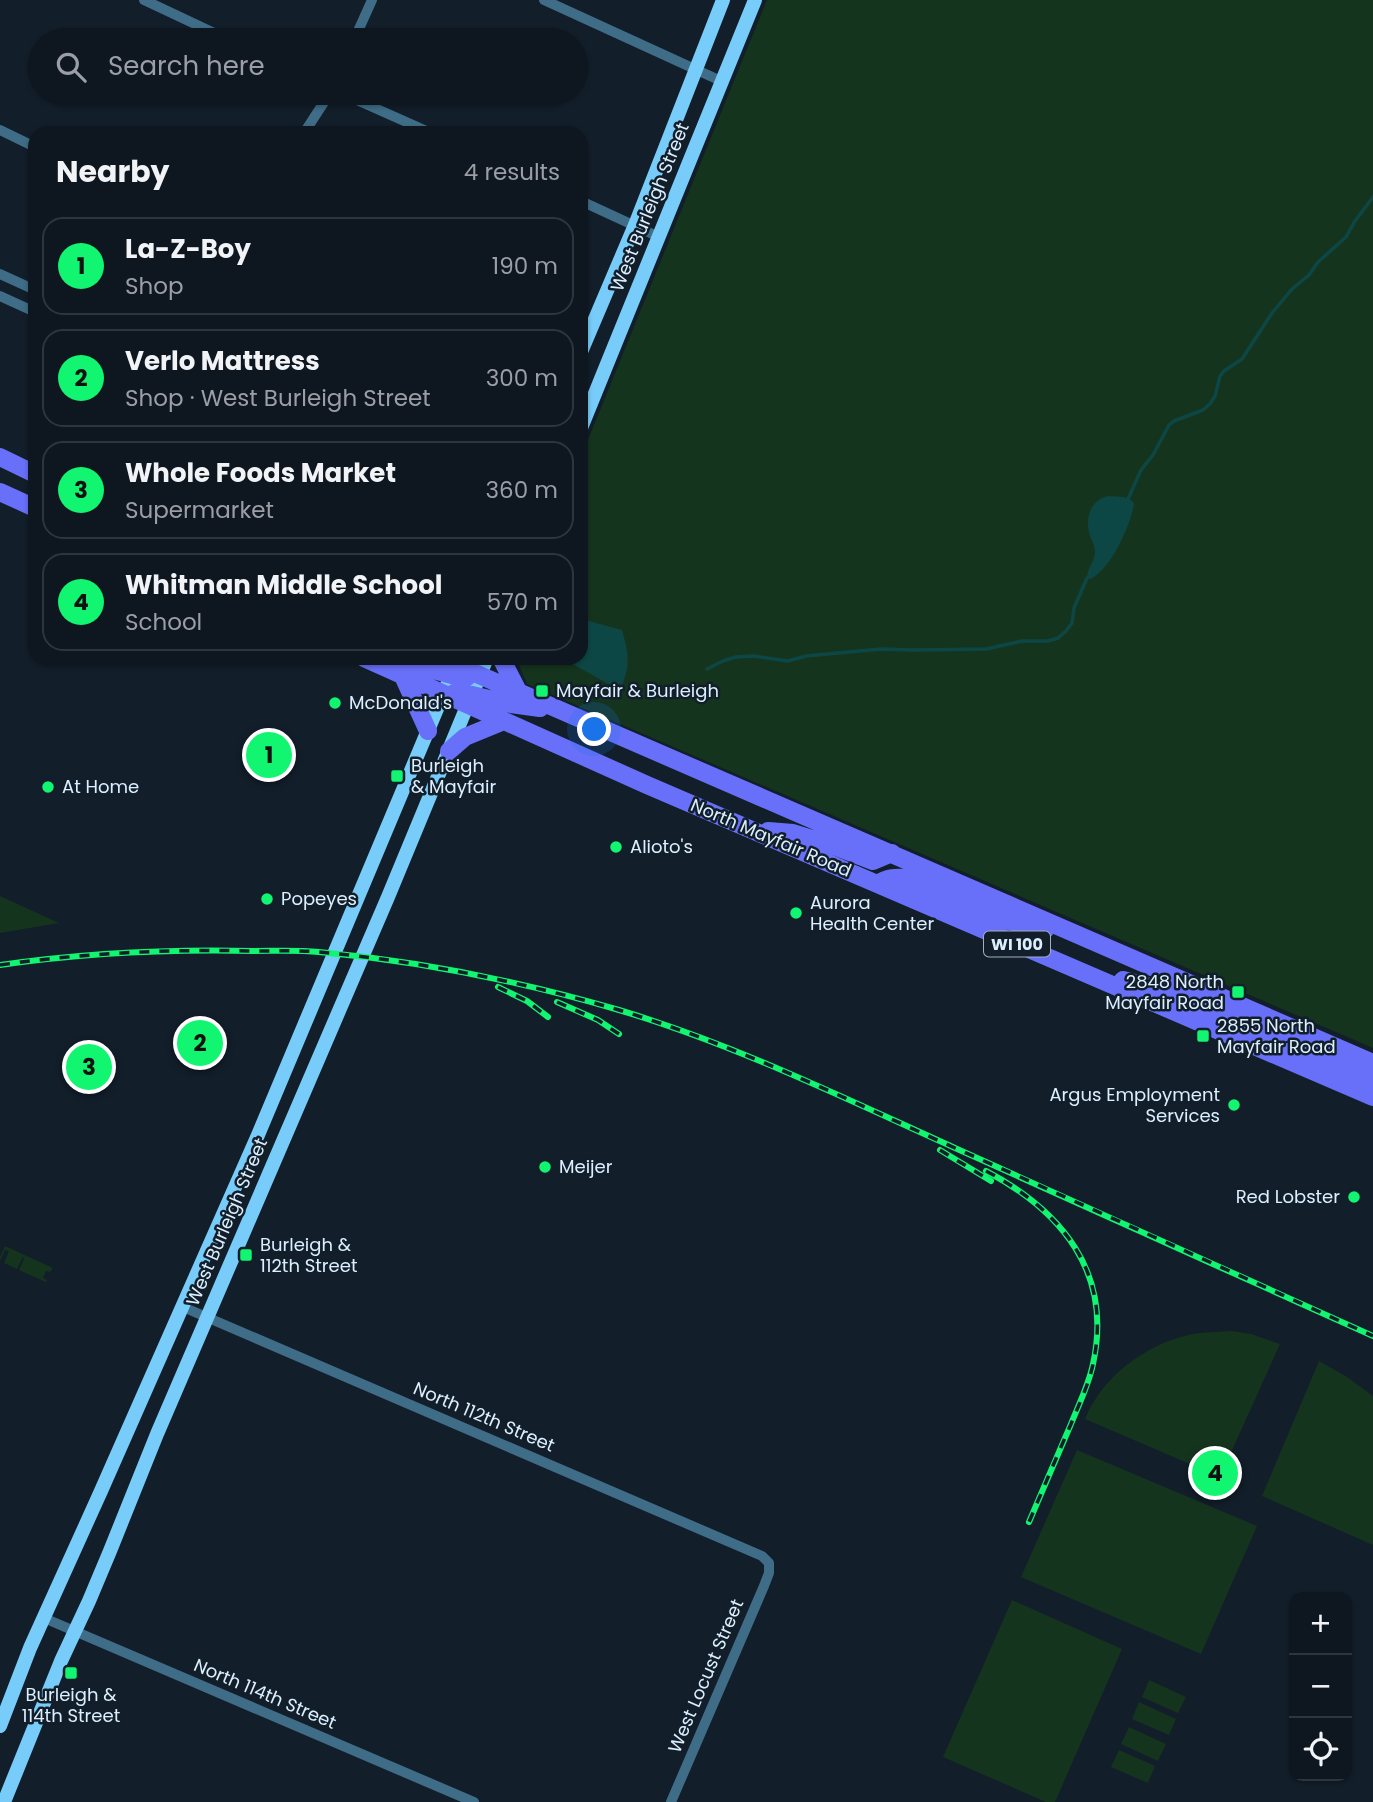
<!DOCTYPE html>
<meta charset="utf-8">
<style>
:root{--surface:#0e1620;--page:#1c232d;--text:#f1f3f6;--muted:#9b9fa5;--line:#2e353e;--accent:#11f571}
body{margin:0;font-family:Poppins,sans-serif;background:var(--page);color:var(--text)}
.controls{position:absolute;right:21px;bottom:21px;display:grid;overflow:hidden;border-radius:14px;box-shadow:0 2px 5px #0004}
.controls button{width:63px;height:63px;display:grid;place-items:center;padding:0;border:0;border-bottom:2px solid var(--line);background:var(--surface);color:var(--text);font:35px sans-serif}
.you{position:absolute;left:595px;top:730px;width:24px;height:24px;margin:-18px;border:5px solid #fff;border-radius:50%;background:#1a73e8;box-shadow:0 0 0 10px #1a73e833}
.badge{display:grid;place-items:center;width:46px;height:46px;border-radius:50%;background:var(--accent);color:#111;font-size:23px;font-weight:700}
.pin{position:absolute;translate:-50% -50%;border:4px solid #fff;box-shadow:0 2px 7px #0006}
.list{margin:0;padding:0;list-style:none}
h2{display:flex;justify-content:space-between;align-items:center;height:91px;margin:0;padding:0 28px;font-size:30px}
h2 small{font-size:23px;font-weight:400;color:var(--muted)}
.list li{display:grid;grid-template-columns:46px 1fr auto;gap:21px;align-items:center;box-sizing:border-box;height:98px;margin:0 14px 14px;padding:0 14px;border:2px solid var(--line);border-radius:21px}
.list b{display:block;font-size:26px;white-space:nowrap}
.list p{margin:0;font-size:23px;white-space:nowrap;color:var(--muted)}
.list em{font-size:23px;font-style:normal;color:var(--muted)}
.icon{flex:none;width:38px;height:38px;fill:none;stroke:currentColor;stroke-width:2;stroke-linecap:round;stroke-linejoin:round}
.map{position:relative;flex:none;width:1373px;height:1802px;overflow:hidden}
.search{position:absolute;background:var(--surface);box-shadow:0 2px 5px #0004;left:28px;top:28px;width:560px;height:77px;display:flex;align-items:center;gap:18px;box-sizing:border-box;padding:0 24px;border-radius:38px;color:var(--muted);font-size:26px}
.panel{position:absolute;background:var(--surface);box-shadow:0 2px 5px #0004;left:28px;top:126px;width:560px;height:539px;border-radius:21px}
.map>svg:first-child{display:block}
.green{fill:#15341e}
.water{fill:#0d4745}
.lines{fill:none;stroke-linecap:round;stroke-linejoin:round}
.stream{stroke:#0d4745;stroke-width:3.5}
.minor{stroke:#3f6d87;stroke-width:10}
.secondary{stroke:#77ccf9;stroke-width:14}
.primary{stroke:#6870f9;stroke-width:18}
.rail-casing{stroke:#11f571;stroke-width:6}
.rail{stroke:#121e2a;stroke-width:3.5;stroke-dasharray:10;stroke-linecap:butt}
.poi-dot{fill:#11f571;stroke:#121e2a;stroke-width:2.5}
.labels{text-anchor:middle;stroke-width:5;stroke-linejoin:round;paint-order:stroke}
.shield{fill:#121e2a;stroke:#9fb0be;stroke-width:2}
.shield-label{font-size:16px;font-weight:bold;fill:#dceffe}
.street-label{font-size:18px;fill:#dceffe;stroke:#121e2a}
.poi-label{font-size:18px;fill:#dceffe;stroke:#121e2a;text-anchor:start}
</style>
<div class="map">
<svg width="1373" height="1802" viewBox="0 0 1373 1802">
<rect width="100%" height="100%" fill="#121e2a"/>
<path class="green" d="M 767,0 L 1373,0 L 1373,1048 L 527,684 L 516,658 L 581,658 L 581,457 Z
M 0,896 L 59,923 L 0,933 Z
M 5,1246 L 53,1268 L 50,1272 L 46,1271 L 43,1278 L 47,1280 L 46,1282 L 19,1270 L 24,1259 L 23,1257 L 17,1269 L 4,1263 L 9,1251 L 5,1250 L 0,1261 L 0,1257 Z
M 1232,1331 L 1251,1334 L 1280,1344 L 1220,1477 L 1085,1419 C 1102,1377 1145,1345 1188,1335 C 1202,1332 1217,1332 1232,1331 Z
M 1319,1361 L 1347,1377 L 1373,1396 L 1373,1545 L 1262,1496 Z
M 1077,1450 L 1257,1526 L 1201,1654 L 1021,1577 Z
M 1012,1600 L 1122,1649 L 1055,1802 L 1046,1802 L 943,1757 Z
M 1149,1680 L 1186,1697 L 1178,1713 L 1142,1697 Z
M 1139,1702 L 1176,1719 L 1169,1735 L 1132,1719 Z
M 1129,1727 L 1166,1744 L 1158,1761 L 1121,1744 Z
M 1119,1750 L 1155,1766 L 1148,1783 L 1111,1767 Z"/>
<path class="water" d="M 1108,496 L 1124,497 L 1132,501 L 1134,504 L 1133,509 C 1127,532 1112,566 1091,579 L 1087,578 C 1087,568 1095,561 1095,552 C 1095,546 1092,541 1090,536 C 1085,519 1089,501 1108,496 Z
M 581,619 L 622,630 C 628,652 631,663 622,685 L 612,686 L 562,658 L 581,658 Z"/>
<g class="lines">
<path class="stream" d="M 1128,499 L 1141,470 L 1153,455 L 1169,425 L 1174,421 L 1203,410 L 1210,404 L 1215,396 L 1220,376 L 1224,371 L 1242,359 L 1272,313 L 1292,289 L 1309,275 L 1318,262 L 1346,237 L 1355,221 L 1373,197
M 707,669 L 723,661 L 736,657 L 753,656 L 788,661 L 806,656 L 881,649 L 912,650 L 986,649 L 1022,641 L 1048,641 L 1058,638 L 1066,631 L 1072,623 L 1074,608 L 1087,578"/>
<path class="minor" d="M 144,0 L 229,40
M 544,0 L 721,81
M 354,40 L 372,0
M 341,93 L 431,133
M 0,130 L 35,147
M 304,133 L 330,93
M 581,201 L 659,237
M 0,274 L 35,290
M 0,296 L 35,312
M 183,1307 L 762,1556 L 769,1563 L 769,1573 L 764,1586 L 671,1802
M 44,1618 L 474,1802"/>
<path class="secondary" d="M 581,352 L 635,225 L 723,0
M 581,428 L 755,0
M 0,1726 L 30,1648 L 101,1491 L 258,1135 L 455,666
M 4,1802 L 61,1661 L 89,1601 L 110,1551 L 157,1434 L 388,897 L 487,658"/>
<path class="primary" d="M 0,457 L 35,474
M 0,492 L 35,508
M 364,658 L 647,785 L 1373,1097
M 440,658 L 1373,1063
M 501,658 L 519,693
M 378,660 L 408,663 L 452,675 L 467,677
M 403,676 L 428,731
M 454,693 L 472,695 L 511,704 L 540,708
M 449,751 L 465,737 L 504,721
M 768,831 L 793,833 L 832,845 L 873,861 L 892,853
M 877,884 C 887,878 894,877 906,878 L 1001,919 L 1045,930
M 1123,980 L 1169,992 L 1264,1033 C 1276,1036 1282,1035 1292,1028
M 1280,1057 C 1290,1050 1296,1049 1308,1051 L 1373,1080"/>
<g class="rail-casing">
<path id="rail" d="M 0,965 C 84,953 169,949 254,951 C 276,951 298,950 319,952 C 419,961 523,982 619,1010 C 736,1045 844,1098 955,1148 C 1095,1210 1234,1273 1373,1336
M 498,987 L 527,1001 L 548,1017
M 557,1002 L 598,1020 L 619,1034
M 940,1150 L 991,1181
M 986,1171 C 1062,1211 1113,1273 1093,1364 C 1089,1384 1079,1404 1071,1424 C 1057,1456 1043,1489 1029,1522"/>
</g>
<use href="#rail" class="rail"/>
</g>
<g class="poi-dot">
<rect x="535" y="684" width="14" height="14" rx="3.5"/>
<circle cx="335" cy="703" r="7"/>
<rect x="390" y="769" width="14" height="14" rx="3.5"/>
<circle cx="48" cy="787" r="7"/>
<circle cx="616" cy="847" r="7"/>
<circle cx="267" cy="899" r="7"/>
<circle cx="796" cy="913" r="7"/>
<rect x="1231" y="985" width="14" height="14" rx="3.5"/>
<rect x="1196" y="1029" width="14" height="14" rx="3.5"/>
<circle cx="1234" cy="1105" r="7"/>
<circle cx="545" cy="1167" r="7"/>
<circle cx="1354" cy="1197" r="7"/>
<rect x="239" y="1248" width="14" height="14" rx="3.5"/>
<rect x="64" y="1666" width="14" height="14" rx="3.5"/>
</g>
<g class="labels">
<rect class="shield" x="984" y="931.5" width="66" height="25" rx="5"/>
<g class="shield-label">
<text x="1017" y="950">WI 100</text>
</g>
<g class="street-label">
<text transform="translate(650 207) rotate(-68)" y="6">West Burleigh Street</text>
<text transform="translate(771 838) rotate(23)" y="6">North Mayfair Road</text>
<text transform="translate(227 1222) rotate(-67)" y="6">West Burleigh Street</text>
<text transform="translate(484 1417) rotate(23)" y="6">North 112th Street</text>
<text transform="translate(706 1676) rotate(-67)" y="6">West Locust Street</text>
<text transform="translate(265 1694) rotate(23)" y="6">North 114th Street</text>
</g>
<g class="poi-label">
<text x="556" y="697">Mayfair &amp; Burleigh</text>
<text x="349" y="709">McDonald's</text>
<text x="411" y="772">Burleigh<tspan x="411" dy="21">&amp; Mayfair</tspan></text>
<text x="62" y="793">At Home</text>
<text x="630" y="853">Alioto's</text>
<text x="281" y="905">Popeyes</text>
<text x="810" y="909">Aurora<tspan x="810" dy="21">Health Center</tspan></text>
<text x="1224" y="988" text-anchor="end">2848 North<tspan x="1224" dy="21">Mayfair Road</tspan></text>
<text x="1217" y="1032">2855 North<tspan x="1217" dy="21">Mayfair Road</tspan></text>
<text x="1220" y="1101" text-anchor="end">Argus Employment<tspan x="1220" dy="21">Services</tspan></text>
<text x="559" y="1173">Meijer</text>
<text x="1340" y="1203" text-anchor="end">Red Lobster</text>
<text x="260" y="1251">Burleigh &amp;<tspan x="260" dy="21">112th Street</tspan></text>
<text x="71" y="1701" text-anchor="middle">Burleigh &amp;<tspan x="71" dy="21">114th Street</tspan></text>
</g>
</g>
</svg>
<div class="controls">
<button>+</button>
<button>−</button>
<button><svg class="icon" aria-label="locate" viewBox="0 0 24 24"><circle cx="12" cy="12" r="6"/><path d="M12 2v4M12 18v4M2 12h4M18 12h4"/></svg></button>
</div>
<div class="you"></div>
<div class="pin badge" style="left:269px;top:755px">1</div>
<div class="pin badge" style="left:200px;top:1043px">2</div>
<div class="pin badge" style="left:89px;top:1067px">3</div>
<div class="pin badge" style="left:1215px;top:1473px">4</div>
<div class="search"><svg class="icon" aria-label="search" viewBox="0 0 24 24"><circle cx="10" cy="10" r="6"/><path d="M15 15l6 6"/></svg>Search here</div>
<section class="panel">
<h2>Nearby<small>4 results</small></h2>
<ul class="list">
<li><span class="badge">1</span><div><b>La-Z-Boy</b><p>Shop</p></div><em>190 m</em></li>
<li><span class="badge">2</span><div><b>Verlo Mattress</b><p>Shop · West Burleigh Street</p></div><em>300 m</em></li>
<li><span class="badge">3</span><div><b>Whole Foods Market</b><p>Supermarket</p></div><em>360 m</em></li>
<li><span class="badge">4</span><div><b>Whitman Middle School</b><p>School</p></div><em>570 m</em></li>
</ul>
</section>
</div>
